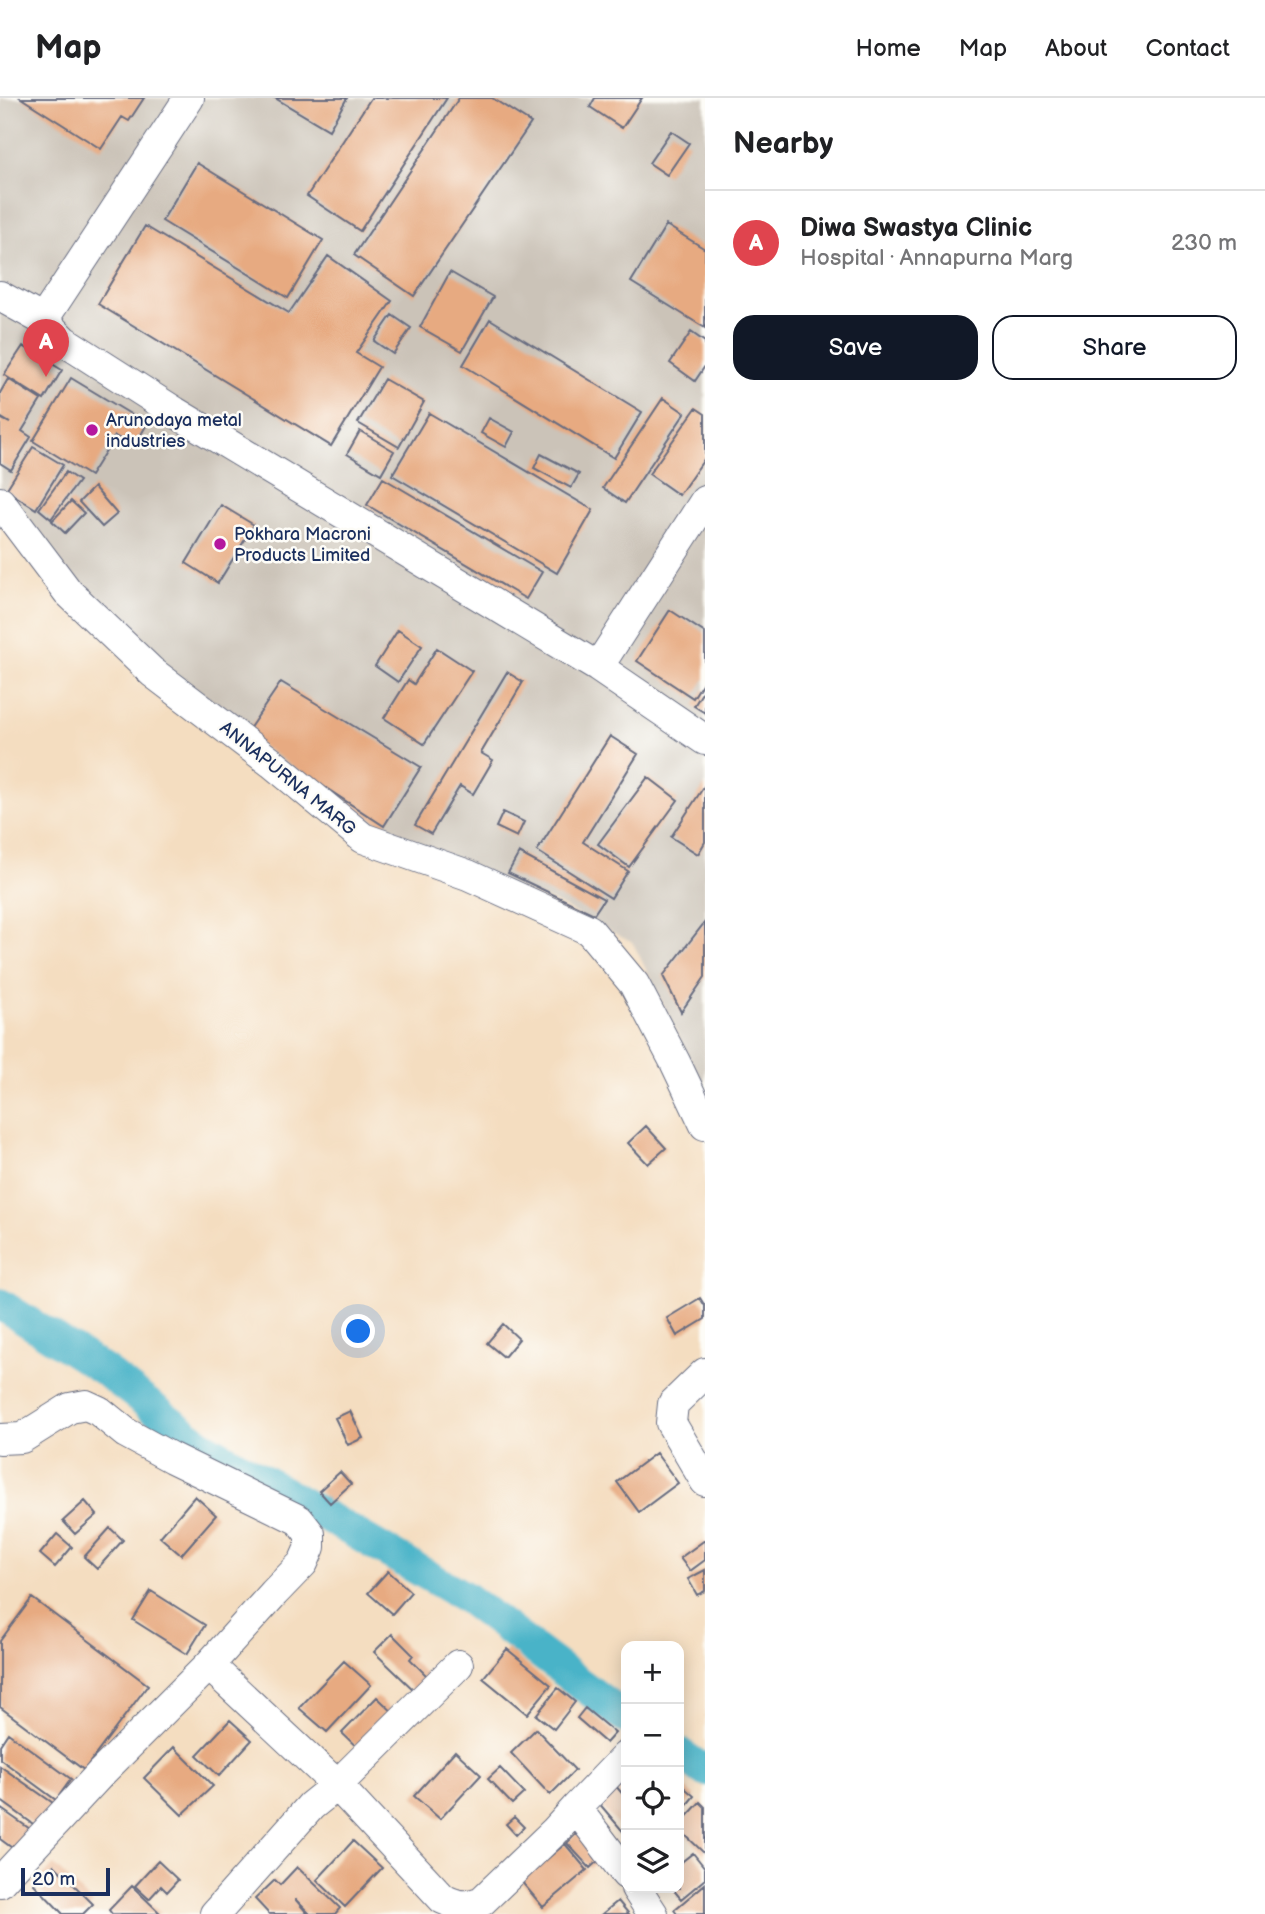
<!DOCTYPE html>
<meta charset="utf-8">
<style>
:root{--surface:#fff;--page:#f6f6f6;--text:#202124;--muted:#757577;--line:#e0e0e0;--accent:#111827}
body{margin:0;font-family:"Balsamiq Sans",sans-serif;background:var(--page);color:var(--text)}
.controls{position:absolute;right:21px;bottom:21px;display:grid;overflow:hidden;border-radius:14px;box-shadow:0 4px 18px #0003}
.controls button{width:63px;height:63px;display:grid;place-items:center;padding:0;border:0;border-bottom:2px solid var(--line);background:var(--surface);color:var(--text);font:35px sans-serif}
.scale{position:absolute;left:21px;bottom:18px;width:89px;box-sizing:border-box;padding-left:7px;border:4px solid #1b2f5e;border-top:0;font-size:19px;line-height:24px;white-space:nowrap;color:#1b2f5e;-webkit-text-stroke:5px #fdfcf7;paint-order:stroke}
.you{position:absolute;left:359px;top:1234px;width:24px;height:24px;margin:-18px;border:5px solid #fff;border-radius:50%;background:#1a73e8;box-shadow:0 0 0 10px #1a73e833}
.badge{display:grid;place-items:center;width:46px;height:46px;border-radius:50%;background:var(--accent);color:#fff;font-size:23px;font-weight:700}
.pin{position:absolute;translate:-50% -58px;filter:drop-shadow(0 2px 4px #0008)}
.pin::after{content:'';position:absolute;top:37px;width:24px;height:21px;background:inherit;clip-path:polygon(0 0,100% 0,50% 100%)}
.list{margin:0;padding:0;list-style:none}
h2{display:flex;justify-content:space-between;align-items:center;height:91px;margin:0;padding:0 28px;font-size:30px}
h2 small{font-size:23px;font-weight:400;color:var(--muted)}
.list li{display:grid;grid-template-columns:46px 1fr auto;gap:21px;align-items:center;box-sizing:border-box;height:105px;padding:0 28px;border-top:2px solid var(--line)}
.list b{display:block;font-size:26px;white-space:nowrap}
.list p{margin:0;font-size:23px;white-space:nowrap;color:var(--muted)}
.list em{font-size:23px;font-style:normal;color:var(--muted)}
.actions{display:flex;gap:14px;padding:21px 28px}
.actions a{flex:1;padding:16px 0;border:2px solid var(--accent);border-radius:21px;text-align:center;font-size:24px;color:var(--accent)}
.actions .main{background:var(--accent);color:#fff}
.icon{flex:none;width:38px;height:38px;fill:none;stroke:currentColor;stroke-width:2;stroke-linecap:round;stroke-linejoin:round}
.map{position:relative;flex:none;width:705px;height:1816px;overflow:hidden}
header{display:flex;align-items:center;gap:42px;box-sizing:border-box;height:98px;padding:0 35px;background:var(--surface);border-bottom:2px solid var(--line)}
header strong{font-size:33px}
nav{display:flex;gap:38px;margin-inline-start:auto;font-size:24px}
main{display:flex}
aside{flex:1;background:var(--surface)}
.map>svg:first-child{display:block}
.industrial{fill:#cbc3b8}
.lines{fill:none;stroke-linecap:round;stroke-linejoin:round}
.canal{stroke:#4ab3c8;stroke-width:32}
.building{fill:#e7aa81}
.street-casing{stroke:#676c80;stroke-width:32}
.street{stroke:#fff;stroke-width:30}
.poi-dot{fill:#b5179e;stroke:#fdfcf7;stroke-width:2.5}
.labels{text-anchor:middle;stroke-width:5;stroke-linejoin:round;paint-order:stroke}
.poi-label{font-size:18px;fill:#1b2f5e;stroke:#fdfcf7;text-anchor:start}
.street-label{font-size:18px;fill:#1b2f5e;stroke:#fdfcf7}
</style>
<header>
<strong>Map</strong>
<nav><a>Home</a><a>Map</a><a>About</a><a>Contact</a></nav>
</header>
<main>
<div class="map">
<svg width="705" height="1816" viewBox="0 0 705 1816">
<rect width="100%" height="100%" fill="#fdfcf7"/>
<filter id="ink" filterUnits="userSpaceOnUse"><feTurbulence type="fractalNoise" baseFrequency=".0143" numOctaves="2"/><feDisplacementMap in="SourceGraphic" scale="14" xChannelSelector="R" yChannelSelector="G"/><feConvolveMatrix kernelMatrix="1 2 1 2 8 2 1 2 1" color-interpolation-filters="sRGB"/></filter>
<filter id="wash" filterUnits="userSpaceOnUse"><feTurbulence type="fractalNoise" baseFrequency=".00686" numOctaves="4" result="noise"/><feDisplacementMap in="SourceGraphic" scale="28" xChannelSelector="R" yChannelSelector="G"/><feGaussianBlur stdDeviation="1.57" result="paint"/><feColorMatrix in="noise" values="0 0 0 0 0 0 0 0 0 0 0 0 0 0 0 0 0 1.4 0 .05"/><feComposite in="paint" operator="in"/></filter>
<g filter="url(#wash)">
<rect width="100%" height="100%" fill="#f4ddc0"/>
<path class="industrial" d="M 0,0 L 705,0 L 705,991 L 633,845 L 552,803 L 406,748 L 351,718 L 117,535 L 0,396 Z"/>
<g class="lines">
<path class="canal" d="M 0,1206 L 105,1273 L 199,1345 L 465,1499 L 626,1620
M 679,1655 L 705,1673"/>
</g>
<g id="blocks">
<path class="building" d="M 21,0 L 144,0 L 129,23 L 122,19 L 101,51 Z
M 275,0 L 347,0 L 329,32 Z
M 371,0 L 447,0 L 360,133 L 307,98 Z
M 459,0 L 492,0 L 531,25 L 414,198 L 354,157 Z
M 595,0 L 642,0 L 622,30 L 590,9 Z
M 671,33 L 689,45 L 667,77 L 649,65 Z
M 197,65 L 323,142 L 288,200 L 162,123 Z
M 666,127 L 705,151 L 705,230 L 631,184 Z
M 145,128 L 289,215 L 328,158 L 392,203 L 356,255 L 379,269 L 331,348 L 98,206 Z
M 450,174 L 493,199 L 462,253 L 420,229 Z
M 392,217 L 411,230 L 393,256 L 374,243 Z
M 490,221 L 642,314 L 614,360 L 463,267 Z
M 691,234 L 705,244 L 705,268 L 695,283 L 670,265 Z
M 23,248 L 62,272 L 44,302 L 4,277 Z
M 71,280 L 147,326 L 134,349 L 115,338 L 90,378 L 33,343 Z
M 8,281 L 41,302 L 22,333 L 31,339 L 11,372 L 0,365 L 0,320 L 10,325 L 0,319 L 0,295 Z
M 384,281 L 424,304 L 399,349 L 358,325 Z
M 663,300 L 685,315 L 625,405 L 603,390 Z
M 696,310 L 705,316 L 705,360 L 679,397 L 649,376 Z
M 429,315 L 593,412 L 557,475 L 392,377 Z
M 489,320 L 514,334 L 506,349 L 481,335 Z
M 360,333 L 394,353 L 381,376 L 347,356 Z
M 33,349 L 63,367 L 36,411 L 6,392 Z
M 541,356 L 579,376 L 571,390 L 534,370 Z
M 66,374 L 79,383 L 51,421 L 39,411 Z
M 383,380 L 542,474 L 526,501 L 367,407 Z
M 94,389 L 117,416 L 102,429 L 79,404 Z
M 71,403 L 84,415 L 65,435 L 52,423 Z
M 221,407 L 254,427 L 218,485 L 186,465 Z
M 670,512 L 705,535 L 705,581 L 693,600 L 637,563 Z
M 398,532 L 422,548 L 398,584 L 375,568 Z
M 437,550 L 472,573 L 424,646 L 384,620 L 408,582 L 414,586 Z
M 507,574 L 523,584 L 481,655 L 493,662 L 473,696 L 460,688 L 431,736 L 415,727 Z
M 281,584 L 421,669 L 384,728 L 245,637 Z
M 705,590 L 705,615 L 694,608 Z
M 610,638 L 638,656 L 583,744 L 628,773 L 611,800 L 537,753 Z
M 648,679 L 678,702 L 629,769 L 598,746 Z
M 705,687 L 705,744 L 698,756 L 671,739 Z
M 503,714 L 524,724 L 517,739 L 496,729 Z
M 519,755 L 604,801 L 594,816 L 508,775 Z
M 705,824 L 705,879 L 681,914 L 663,878 Z
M 646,1028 L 666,1050 L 648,1066 L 628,1045 Z
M 700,1200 L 705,1208 L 705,1221 L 677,1238 L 667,1220 Z
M 503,1226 L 519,1241 L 504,1259 L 487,1245 Z
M 350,1313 L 363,1340 L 348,1347 L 335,1320 Z
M 656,1355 L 678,1385 L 639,1414 L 617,1384 Z
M 340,1374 L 351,1386 L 330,1405 L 319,1393 Z
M 195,1398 L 216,1417 L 181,1457 L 160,1439 Z
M 85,1403 L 97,1417 L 75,1436 L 63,1423 Z
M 110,1430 L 123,1442 L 97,1471 L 84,1459 Z
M 57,1436 L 72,1449 L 55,1469 L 40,1456 Z
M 705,1442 L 705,1462 L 690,1473 L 680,1460 Z
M 705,1472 L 705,1493 L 697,1497 L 688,1481 Z
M 388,1473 L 411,1494 L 392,1516 L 368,1495 Z
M 151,1493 L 205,1527 L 187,1556 L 133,1522 Z
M 32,1500 L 148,1587 L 84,1672 L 0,1609 L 0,1543 Z
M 392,1536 L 413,1557 L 410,1561 L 429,1580 L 416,1594 L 374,1554 Z
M 507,1551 L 551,1587 L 527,1616 L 483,1580 Z
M 344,1563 L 371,1587 L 327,1634 L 299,1610 Z
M 558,1590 L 575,1604 L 554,1631 L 536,1617 Z
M 377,1599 L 398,1619 L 363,1655 L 342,1635 Z
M 585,1610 L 615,1635 L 606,1645 L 577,1620 Z
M 230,1622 L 252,1642 L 219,1678 L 197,1657 Z
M 536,1631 L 575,1672 L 550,1697 L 511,1655 Z
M 8,1635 L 71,1681 L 56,1702 L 0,1661 L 0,1647 Z
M 174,1649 L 213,1688 L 182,1717 L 144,1680 Z
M 455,1653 L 481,1677 L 440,1721 L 414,1698 Z
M 0,1668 L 53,1705 L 36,1728 L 0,1702 Z
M 500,1670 L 524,1695 L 512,1706 L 488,1681 Z
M 610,1681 L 626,1700 L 626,1737 L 592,1697 Z
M 679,1685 L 694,1698 L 679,1716 Z
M 700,1704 L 705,1709 L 705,1756 L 679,1731 L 679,1727 Z
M 0,1710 L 30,1731 L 15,1752 L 0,1741 Z
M 514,1719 L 524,1729 L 516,1737 L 506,1726 Z
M 579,1733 L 602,1759 L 590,1770 L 567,1745 Z
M 353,1743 L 382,1770 L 345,1809 L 317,1782 Z
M 565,1746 L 587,1772 L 543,1809 L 521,1783 Z
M 693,1755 L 705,1770 L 705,1781 L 681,1801 L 672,1790 L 679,1790 L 679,1766 Z
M 158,1763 L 178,1782 L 167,1794 L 161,1788 L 149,1801 L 135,1788 Z
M 54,1767 L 93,1806 L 83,1816 L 63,1816 L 34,1786 Z
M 297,1769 L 340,1810 L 335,1816 L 310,1816 L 295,1801 L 308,1816 L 269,1816 L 255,1801 L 275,1782 L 280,1787 Z
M 705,1786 L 705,1816 L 677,1816 L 674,1812 Z
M 132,1788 L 161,1816 L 112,1816 L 109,1812 Z
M 618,1803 L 629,1816 L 602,1816 Z"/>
</g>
</g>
<g filter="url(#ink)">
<use href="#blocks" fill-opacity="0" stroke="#676c80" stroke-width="2"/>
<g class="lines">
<g class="street-casing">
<path id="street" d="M 0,198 L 43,222 L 64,243 L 175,314 L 598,569 L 705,642
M 43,222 L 189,0
M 0,404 L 68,494 L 152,574 L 272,665 L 363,740 L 468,777 L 589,832 L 634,886 L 675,964 L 705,1027
M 598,569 L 705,403
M 705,1275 L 673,1306 L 671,1325 L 705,1383
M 0,1341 L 22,1340 L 70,1310 L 86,1307 L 99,1313 L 126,1335 L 172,1360 L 299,1422 L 310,1436 L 310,1449 L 303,1465 L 274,1495 L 209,1567
M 576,1710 L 626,1658
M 0,1784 L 102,1674 L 209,1567 L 337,1687 L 443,1801 C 458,1808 466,1810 482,1803 L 555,1733 L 576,1710 L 626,1776
M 636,1790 L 653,1816
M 215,1816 L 311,1708 L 337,1687 L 458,1567"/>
</g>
<use href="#street" class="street"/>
</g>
</g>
<g class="poi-dot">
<circle cx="92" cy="332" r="7"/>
<circle cx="220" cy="446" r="7"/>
</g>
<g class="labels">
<g class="poi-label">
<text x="106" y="328">Arunodaya metal<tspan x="106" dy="21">industries</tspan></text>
<text x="234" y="442">Pokhara Macroni<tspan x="234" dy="21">Products Limited</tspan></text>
</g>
<g class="street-label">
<text transform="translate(288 680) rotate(39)" y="6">ANNAPURNA MARG</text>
</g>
</g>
</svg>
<div class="controls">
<button>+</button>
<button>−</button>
<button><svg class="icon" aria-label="locate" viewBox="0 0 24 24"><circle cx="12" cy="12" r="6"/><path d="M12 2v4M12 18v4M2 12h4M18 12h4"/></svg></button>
<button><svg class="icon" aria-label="layers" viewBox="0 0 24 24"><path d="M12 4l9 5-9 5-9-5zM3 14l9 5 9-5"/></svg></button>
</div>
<div class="scale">20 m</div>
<div class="you"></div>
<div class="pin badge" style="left:46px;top:279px;background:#e0444e">A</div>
</div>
<aside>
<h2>Nearby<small></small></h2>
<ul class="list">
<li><span class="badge" style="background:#e0444e">A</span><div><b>Diwa Swastya Clinic</b><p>Hospital · Annapurna Marg</p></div><em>230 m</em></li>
</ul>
<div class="actions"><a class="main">Save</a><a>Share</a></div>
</aside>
</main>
